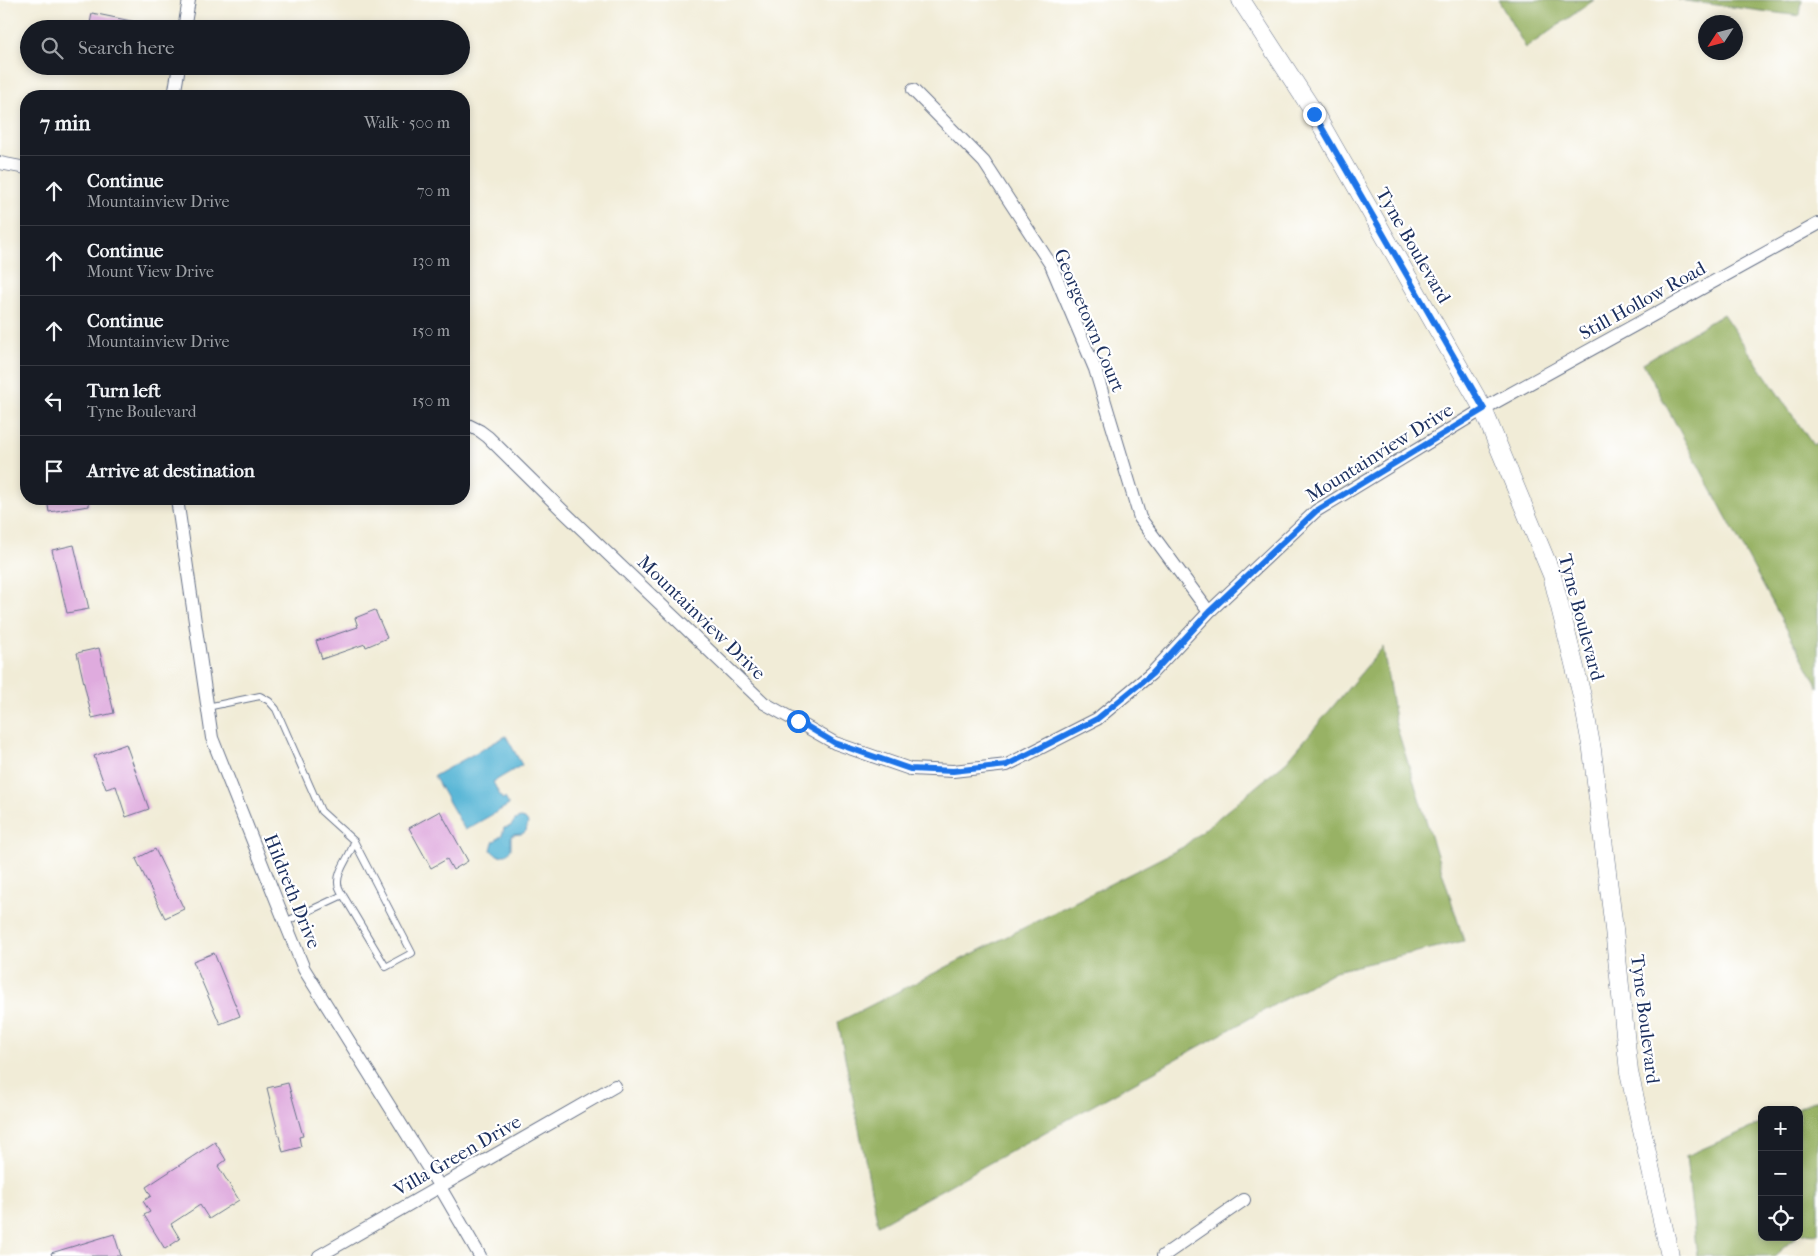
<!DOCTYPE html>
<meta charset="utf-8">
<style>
:root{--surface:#171b24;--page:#242831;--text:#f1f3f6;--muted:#9ea1a6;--line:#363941}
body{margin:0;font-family:"IM FELL French Canon",serif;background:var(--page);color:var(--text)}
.controls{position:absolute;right:15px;bottom:15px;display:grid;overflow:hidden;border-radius:10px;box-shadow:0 2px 8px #0003}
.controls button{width:45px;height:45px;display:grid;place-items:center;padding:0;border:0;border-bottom:1px solid var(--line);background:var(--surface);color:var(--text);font:25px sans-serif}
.compass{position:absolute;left:1698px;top:15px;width:45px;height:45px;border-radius:50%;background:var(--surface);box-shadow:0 2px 8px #0003;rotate:234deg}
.stop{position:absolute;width:15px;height:15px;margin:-11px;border:4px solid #1a73e8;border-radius:50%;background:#fff}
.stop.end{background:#1a73e8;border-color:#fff;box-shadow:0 1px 5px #0008}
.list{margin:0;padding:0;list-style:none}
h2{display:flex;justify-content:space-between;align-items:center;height:65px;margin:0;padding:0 20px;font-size:21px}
h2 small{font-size:16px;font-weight:400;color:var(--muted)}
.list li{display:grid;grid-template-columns:32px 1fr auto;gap:15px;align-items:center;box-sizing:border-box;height:70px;padding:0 20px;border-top:1px solid var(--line)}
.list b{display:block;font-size:19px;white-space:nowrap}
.list p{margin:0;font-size:16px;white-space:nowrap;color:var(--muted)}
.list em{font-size:16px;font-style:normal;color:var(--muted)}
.icon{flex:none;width:28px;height:28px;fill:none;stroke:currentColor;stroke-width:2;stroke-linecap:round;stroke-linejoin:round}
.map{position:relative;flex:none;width:1818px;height:1256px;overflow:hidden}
.search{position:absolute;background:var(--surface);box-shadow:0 2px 8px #0003;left:20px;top:20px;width:450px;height:55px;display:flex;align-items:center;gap:12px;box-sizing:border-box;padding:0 18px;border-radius:28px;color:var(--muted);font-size:19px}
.panel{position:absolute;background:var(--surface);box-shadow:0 2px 8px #0003;left:20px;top:90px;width:450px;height:415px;border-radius:20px}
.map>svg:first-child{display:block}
.forest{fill:#98b265;stroke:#5a7062}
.water{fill:#58b6d6;stroke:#3a729a}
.building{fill:#dfabde}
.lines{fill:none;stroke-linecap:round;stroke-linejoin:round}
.lane-casing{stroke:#667188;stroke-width:8}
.street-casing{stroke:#667188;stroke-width:14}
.secondary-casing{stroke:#667188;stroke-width:19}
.lane{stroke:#fff;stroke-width:6}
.street{stroke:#fff;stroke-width:12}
.secondary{stroke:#fff;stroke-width:18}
.route{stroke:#1a73e8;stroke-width:6}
.labels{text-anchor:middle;stroke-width:4.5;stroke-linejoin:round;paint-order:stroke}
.street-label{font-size:19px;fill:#1b2f5e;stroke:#fff}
</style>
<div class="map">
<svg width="1818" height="1256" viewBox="0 0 1818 1256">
<rect width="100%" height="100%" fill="#fff"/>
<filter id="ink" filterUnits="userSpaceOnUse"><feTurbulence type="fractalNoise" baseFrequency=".02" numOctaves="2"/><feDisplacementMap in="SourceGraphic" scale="10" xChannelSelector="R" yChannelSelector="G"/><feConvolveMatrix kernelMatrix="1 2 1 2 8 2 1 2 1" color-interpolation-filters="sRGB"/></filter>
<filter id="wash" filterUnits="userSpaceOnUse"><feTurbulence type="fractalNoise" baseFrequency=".0096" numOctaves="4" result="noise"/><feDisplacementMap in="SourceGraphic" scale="20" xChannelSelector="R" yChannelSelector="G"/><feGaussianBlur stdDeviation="1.12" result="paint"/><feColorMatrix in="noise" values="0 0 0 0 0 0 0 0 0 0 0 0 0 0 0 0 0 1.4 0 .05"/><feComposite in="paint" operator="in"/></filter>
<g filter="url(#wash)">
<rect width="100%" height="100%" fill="#f1ecd7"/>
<path class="forest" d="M 1498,0 L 1594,0 L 1526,48 Z
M 1678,0 L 1802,0 L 1800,16 Z
M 1723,314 L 1813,445 L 1818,442 L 1818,687 L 1643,363 Z
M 1383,647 L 1396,725 L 1464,941 L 1335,971 L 878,1225 L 838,1022 L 1183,847 L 1287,761 Z
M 1818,1099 L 1818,1234 L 1801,1233 L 1799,1235 L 1799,1110 L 1793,1110 Z
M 1762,1123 L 1762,1237 L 1796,1237 L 1774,1256 L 1697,1256 L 1686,1156 Z"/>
<path class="water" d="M 506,736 L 522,765 L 493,782 L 502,799 L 505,798 L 509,805 L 465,830 L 434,776 Z
M 520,818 L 525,819 L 528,823 L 526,831 C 522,836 516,833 511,836 L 511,849 C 506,857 497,858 491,850 L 493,842 L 502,835 L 504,828 L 511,826 L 515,820 Z"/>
<g id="blocks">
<path class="building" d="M 92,13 L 141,23 L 140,29 L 89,29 Z
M 47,499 L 89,499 L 89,506 L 49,512 Z
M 74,545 L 89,609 L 67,613 L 52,550 Z
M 375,610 L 387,638 L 366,647 L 365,644 L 322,659 L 316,641 L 358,627 L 355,618 Z
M 99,648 L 114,713 L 92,718 L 77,653 Z
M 126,744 L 149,809 L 126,817 L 116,786 L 106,789 L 94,756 Z
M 440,811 L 468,861 L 453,870 L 447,859 L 431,868 L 409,828 Z
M 155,849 L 184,909 L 165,918 L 136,859 Z
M 214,953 L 240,1016 L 220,1024 L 193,961 Z
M 288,1083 L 303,1136 L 299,1137 L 301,1147 L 283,1152 L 267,1088 Z
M 215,1142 L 226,1160 L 218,1166 L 239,1200 L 209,1219 L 200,1205 L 171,1224 L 180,1239 L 165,1249 L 144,1215 L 150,1212 L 143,1201 L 151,1196 L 146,1187 Z
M 114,1234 L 121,1256 L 52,1256 L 51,1253 Z"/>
</g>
</g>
<g filter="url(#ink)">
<use href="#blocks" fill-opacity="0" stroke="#667188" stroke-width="1"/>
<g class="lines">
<g class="lane-casing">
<path id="lane" d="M 207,707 L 260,696 L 269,701 L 276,709 L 321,811 L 354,841 L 412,953 L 386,967 L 343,895 L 285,922
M 343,895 C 341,892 338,887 338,883 C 337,869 352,855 354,841"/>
</g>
<g class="street-casing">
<path id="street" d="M 184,29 L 189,0
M 913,90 L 984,162 L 1051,265 L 1095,369 L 1140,518 L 1209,612
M 174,96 L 179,66
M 0,163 L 26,168
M 464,423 L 480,431 L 488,437 L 562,510 L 764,703 L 835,743 L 910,769 L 953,771 L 1007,765 L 1097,719 L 1151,674 L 1209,612 L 1316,511 L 1483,409 L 1818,224
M 177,499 L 212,738 L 285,922 L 304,969 L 440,1187 L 480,1256
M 319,1256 L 615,1086
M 1163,1256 L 1244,1200"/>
</g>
<g class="secondary-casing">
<path id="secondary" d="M 1241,0 L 1315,114 L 1483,409 L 1552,575 L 1582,696 L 1592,750 L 1614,929 L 1629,1072 L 1670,1256"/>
</g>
<use href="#lane" class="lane"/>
<use href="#street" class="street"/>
<use href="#secondary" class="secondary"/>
</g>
</g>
<g class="lines" filter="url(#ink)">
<path class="route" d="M 798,721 L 835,743 L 910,769 L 953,771 L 1007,765 L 1097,719 L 1152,674 L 1209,612 L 1316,511 L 1484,409 L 1314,114"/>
</g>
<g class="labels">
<g class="street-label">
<text transform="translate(1414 245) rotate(60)" y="7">Tyne Boulevard</text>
<text transform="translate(1642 300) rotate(-29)" y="7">Still Hollow Road</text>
<text transform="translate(1090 320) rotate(67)" y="7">Georgetown Court</text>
<text transform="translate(1379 452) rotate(-32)" y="7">Mountainview Drive</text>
<text transform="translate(702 617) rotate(44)" y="7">Mountainview Drive</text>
<text transform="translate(1582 617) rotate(75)" y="7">Tyne Boulevard</text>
<text transform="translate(293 891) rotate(68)" y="7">Hildreth Drive</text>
<text transform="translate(1646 1019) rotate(83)" y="7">Tyne Boulevard</text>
<text transform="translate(457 1155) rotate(-30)" y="7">Villa Green Drive</text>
</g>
</g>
</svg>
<div class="controls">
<button>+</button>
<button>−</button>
<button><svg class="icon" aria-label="locate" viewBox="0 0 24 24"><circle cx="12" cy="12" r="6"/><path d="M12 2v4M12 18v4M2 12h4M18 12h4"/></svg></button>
</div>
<svg class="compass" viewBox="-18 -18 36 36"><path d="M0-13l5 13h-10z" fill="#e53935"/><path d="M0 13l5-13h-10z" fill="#9ea1a6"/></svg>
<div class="stop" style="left:798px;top:721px"></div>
<div class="stop end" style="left:1314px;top:114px"></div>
<div class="search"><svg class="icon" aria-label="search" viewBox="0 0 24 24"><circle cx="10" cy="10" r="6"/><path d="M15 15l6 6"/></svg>Search here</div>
<section class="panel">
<h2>7 min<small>Walk · 500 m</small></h2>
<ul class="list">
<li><svg class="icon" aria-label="ahead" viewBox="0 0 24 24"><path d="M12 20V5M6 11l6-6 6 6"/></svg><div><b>Continue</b><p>Mountainview Drive</p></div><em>70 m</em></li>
<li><svg class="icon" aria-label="ahead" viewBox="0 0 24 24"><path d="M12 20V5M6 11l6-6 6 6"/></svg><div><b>Continue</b><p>Mount View Drive</p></div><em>130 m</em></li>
<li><svg class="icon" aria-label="ahead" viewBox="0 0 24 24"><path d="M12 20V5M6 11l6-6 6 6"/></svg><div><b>Continue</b><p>Mountainview Drive</p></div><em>150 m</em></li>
<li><svg class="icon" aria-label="left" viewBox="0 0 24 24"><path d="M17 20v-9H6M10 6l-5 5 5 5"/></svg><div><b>Turn left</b><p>Tyne Boulevard</p></div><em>150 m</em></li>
<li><svg class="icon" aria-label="arrive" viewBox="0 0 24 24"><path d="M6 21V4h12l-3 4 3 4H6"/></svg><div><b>Arrive at destination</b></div></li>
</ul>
</section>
</div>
